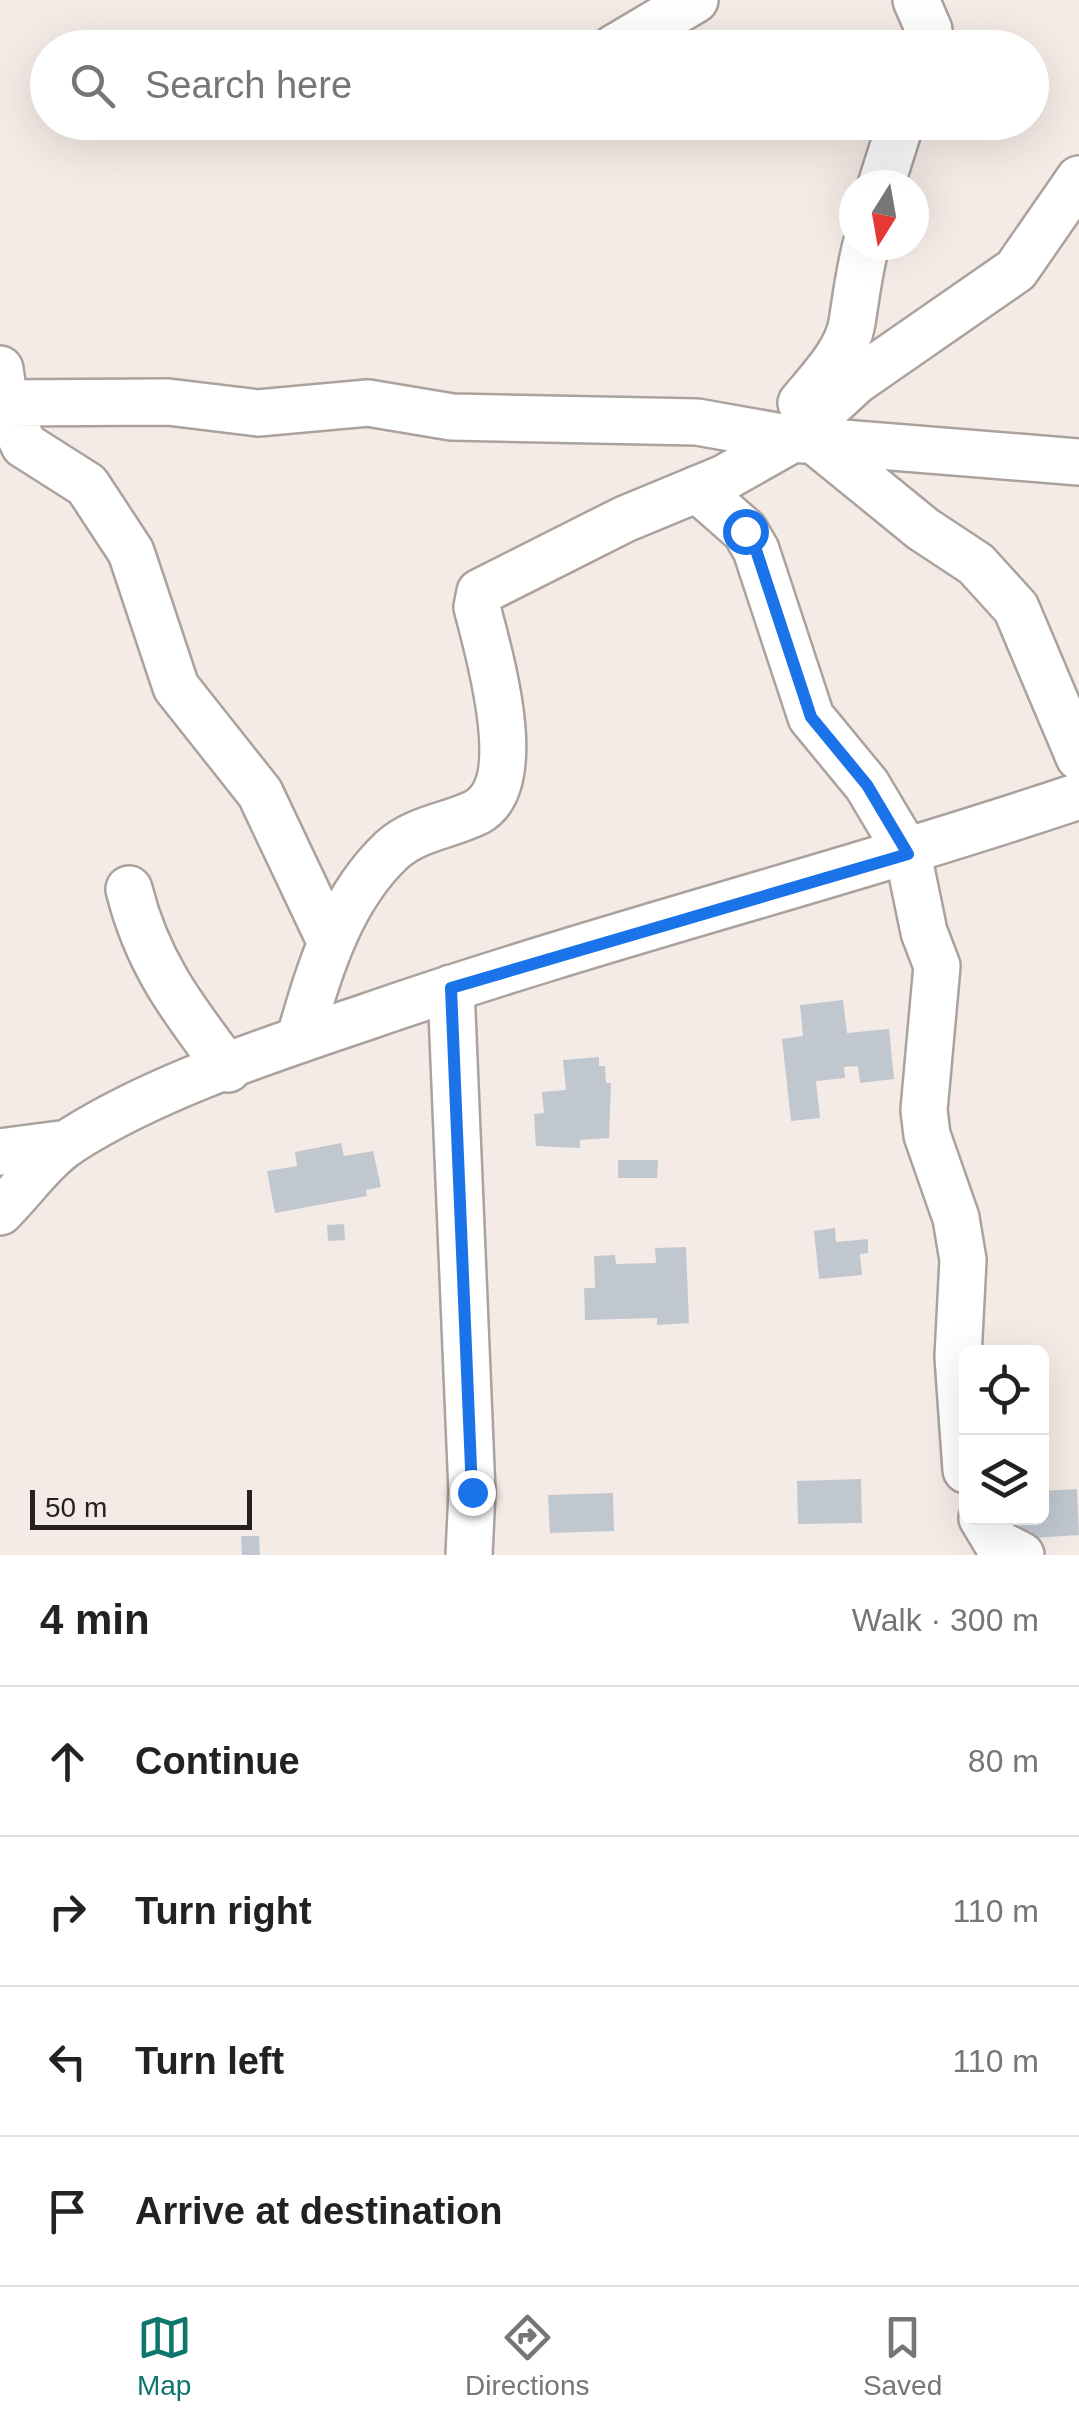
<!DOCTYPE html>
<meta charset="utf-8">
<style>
:root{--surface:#fff;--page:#f2f2f2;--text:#222;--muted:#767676;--line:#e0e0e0;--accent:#0f766e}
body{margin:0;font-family:Arial,sans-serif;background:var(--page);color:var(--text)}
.controls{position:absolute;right:30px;bottom:30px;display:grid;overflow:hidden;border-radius:15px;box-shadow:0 10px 40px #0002}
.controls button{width:90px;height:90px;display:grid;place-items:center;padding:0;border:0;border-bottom:2px solid var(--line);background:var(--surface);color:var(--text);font:50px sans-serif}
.compass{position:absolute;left:839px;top:170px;width:90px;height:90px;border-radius:50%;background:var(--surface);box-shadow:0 10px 40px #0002;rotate:191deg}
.scale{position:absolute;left:30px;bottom:25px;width:222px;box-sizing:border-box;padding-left:10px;border:5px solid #252120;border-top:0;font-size:28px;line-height:35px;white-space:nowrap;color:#252120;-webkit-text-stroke:8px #f5ebe6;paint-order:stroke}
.stop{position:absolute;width:30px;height:30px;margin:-22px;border:8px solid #1a73e8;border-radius:50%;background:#fff}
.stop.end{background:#1a73e8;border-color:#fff;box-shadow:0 2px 10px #0008}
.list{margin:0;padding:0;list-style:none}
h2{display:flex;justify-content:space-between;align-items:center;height:130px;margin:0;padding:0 40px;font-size:42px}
h2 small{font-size:32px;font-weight:400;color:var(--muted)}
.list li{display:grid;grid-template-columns:65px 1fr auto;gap:30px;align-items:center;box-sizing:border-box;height:150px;padding:0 40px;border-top:2px solid var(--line)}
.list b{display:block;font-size:38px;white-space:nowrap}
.list em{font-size:32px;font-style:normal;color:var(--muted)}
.icon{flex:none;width:55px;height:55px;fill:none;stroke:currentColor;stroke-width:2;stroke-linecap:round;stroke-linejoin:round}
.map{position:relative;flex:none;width:1079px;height:1555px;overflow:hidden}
.search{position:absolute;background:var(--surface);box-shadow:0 10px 40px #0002;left:30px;right:30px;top:30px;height:110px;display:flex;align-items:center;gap:25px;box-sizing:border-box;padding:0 35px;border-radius:55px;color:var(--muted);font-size:38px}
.sheet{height:730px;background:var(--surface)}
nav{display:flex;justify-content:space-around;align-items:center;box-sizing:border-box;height:140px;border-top:2px solid var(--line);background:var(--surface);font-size:28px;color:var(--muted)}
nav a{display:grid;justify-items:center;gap:5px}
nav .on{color:var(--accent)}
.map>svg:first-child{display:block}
.building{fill:#c1c7cf}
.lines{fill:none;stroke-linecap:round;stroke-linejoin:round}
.minor-casing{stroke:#aba29d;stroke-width:50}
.minor{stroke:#fff;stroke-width:45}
.route{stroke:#1a73e8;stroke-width:12}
</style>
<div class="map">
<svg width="1079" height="1555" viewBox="0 0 1079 1555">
<rect width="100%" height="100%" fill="#f5ebe6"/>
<path class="building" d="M 843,1000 L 847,1033 L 889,1029 L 894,1079 L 860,1083 L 858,1066 L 844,1067 L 845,1078 L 816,1081 L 820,1118 L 791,1121 L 782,1039 L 803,1036 L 800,1005 Z
M 599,1057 L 599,1066 L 605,1066 L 606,1083 L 611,1083 L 609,1138 L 580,1140 L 580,1148 L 536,1146 L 534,1114 L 544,1113 L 542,1092 L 566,1090 L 563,1060 Z
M 341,1143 L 344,1156 L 373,1151 L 381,1187 L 366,1190 L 367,1196 L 275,1213 L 267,1171 L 297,1166 L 295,1152 Z
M 618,1160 L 658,1160 L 657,1178 L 618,1178 Z
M 344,1224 L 345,1240 L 328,1241 L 327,1225 Z
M 835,1228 L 836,1242 L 868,1239 L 868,1253 L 860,1254 L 862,1275 L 819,1279 L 814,1231 Z
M 686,1247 L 689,1323 L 657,1325 L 657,1318 L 585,1320 L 584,1288 L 595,1288 L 594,1256 L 615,1255 L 616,1264 L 656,1263 L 655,1248 Z
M 861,1479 L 862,1523 L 798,1524 L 797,1481 Z
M 1077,1489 L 1079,1535 L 1032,1538 L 1031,1531 L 1020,1532 L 1019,1518 L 1042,1518 L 1042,1491 Z
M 613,1493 L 614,1531 L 550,1533 L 548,1495 Z
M 241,1536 L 259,1536 L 260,1555 L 242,1555 Z"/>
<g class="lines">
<g class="minor-casing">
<path id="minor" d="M 916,0 L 929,30 L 926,48
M 614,48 L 695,0
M 881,185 L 901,122
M 0,369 L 5,404 L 24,445 L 87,485 L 131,552 L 176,687 L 260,793 L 330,941
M 0,403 L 168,402 L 258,413 L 368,403 L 452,417 L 697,422 L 793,439 L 1079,462
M 801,403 C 819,381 847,353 852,323 C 856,297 859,272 866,245
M 810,437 L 923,529 L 976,564 L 1016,608 L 1079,757
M 697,489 L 745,531 L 756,550 L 811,717 L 867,785 L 908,854 L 924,932 L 937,966 L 924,1110 L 927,1135 L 956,1218 L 963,1260 L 958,1357 L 966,1470
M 129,889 C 147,963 183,1009 228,1069
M 451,988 L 472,1492 L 469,1555
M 299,1040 C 319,972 339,899 393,849 C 417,828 449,826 477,812 C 529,783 488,651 477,607 L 480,592 L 625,519 L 724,478 L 793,439 L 856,381 L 1016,270 L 1079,179
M 0,1152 L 68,1143
M 0,1212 C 22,1190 44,1159 69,1142 C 156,1086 272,1049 369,1016 C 603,935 844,875 1079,796
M 982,1518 L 997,1543 L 1021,1555"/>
</g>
<use href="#minor" class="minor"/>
</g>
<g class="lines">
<path class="route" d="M 472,1492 L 451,988 L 908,854 L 867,785 L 811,717 L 756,550 L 745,531"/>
</g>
</svg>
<div class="controls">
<button><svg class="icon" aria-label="locate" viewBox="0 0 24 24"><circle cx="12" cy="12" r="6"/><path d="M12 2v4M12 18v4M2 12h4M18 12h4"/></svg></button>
<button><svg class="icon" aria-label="layers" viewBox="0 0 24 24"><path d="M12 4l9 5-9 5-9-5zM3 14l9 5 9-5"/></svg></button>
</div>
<svg class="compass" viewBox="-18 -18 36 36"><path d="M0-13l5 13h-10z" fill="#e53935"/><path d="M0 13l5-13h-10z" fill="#767676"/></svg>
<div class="scale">50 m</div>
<div class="stop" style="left:745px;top:531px"></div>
<div class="stop end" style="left:472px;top:1492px"></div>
<div class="search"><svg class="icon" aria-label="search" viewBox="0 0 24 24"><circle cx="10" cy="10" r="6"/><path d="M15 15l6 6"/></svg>Search here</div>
</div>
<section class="sheet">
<h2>4 min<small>Walk · 300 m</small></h2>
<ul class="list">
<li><svg class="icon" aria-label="ahead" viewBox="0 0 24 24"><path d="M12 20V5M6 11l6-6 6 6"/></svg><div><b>Continue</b></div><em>80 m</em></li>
<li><svg class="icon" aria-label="right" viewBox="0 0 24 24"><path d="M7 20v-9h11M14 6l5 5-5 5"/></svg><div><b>Turn right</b></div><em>110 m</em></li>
<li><svg class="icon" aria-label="left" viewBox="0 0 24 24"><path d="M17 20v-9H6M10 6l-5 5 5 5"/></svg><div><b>Turn left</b></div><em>110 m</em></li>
<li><svg class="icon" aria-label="arrive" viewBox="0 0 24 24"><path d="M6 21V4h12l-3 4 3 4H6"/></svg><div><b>Arrive at destination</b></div></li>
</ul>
</section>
<nav>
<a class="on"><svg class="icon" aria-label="map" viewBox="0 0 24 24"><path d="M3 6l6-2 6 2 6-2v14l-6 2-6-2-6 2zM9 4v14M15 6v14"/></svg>Map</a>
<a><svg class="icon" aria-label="directions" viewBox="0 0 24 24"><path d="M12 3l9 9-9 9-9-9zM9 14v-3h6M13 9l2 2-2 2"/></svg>Directions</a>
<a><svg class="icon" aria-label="saved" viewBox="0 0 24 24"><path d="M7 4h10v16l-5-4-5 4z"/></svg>Saved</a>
</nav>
